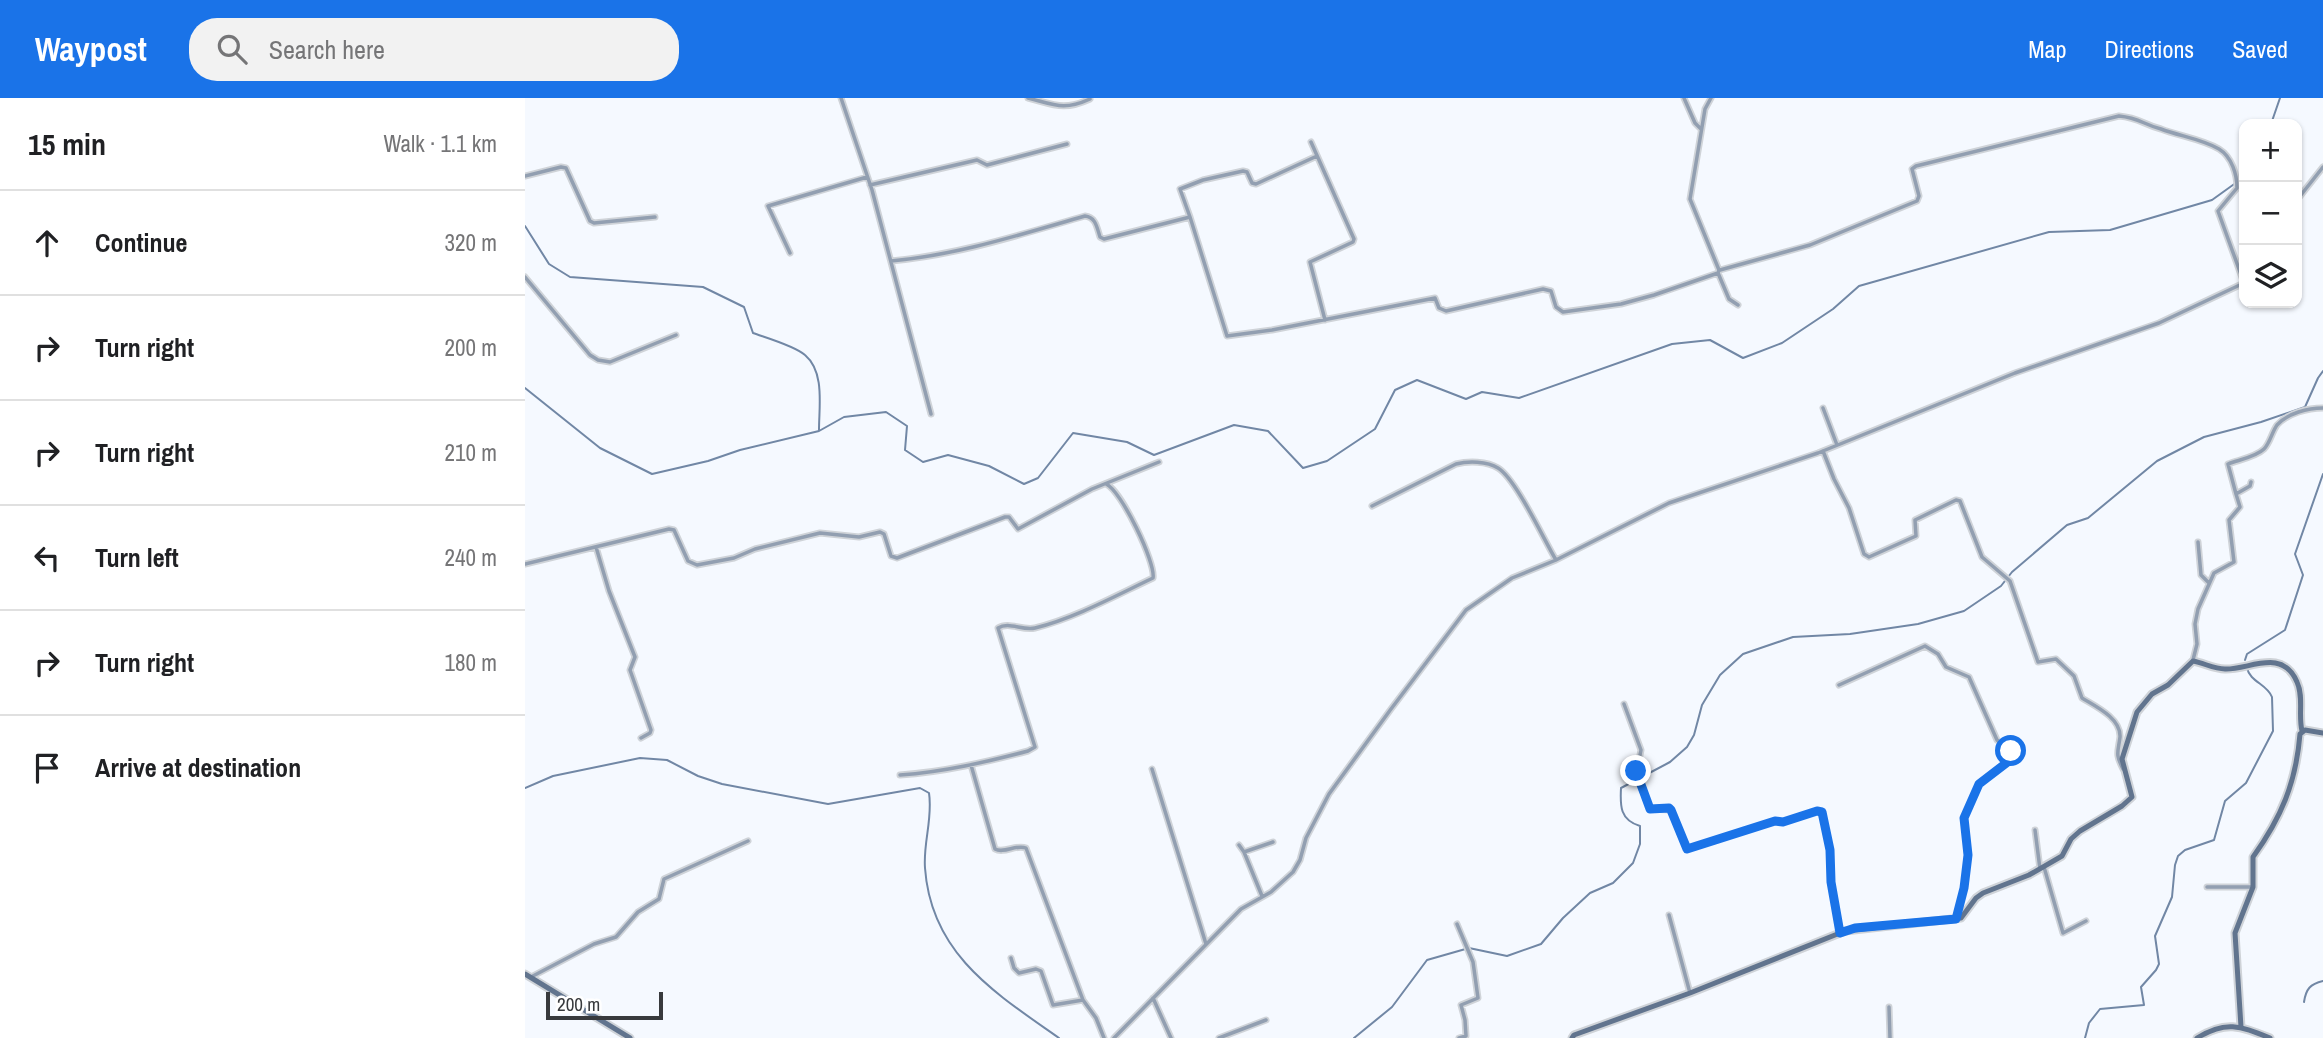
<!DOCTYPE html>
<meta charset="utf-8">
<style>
:root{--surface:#fff;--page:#f2f2f2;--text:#202124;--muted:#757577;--line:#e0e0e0;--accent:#1a73e8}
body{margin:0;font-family:"Archivo Narrow",sans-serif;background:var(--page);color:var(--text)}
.controls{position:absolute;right:21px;top:21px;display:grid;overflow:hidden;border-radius:14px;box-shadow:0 2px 5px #0004}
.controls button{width:63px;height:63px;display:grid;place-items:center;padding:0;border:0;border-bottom:2px solid var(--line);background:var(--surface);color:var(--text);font:35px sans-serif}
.scale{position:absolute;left:21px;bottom:18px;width:117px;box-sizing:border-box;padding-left:7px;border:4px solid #383a3d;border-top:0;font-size:19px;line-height:24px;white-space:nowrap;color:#383a3d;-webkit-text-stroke:5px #fff;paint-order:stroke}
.stop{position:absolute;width:21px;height:21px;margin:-16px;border:5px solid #1a73e8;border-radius:50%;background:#fff}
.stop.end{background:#1a73e8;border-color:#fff;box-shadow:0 2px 7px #0008}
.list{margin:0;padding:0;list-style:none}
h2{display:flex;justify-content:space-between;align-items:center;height:91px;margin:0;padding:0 28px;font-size:30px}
h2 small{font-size:23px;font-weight:400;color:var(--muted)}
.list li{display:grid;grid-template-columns:46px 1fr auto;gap:21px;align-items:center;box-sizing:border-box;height:105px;padding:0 28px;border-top:2px solid var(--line)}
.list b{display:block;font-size:26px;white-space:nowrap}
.list em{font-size:23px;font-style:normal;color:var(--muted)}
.icon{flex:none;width:38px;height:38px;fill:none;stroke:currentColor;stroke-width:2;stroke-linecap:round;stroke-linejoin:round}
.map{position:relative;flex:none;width:1798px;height:940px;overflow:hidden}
header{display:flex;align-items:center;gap:42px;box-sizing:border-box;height:98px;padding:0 35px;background:var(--accent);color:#fff}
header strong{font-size:33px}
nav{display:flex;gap:38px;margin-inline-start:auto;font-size:24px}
.search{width:490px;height:63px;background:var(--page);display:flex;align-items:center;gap:18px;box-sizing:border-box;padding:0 24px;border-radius:28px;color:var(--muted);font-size:26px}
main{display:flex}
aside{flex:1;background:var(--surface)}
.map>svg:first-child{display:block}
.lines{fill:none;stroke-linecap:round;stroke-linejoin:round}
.stream{stroke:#7187a5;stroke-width:2}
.street-casing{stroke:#cfd3d8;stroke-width:7}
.secondary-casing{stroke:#cfd3d8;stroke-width:9}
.street{stroke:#929fb1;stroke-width:3.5}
.secondary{stroke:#61748e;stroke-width:5}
.route{stroke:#1a73e8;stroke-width:9}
</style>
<header>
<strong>Waypost</strong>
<div class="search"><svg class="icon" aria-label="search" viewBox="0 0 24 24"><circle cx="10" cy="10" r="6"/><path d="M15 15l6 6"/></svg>Search here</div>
<nav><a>Map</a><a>Directions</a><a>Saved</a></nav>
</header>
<main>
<aside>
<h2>15 min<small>Walk · 1.1 km</small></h2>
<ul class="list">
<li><svg class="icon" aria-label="ahead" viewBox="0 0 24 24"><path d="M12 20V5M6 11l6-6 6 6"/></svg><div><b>Continue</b></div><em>320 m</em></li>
<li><svg class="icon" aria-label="right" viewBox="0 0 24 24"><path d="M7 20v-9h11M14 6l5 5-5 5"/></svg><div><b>Turn right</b></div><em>200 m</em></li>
<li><svg class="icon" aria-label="right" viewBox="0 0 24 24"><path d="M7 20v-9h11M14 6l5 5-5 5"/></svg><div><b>Turn right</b></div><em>210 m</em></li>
<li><svg class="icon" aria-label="left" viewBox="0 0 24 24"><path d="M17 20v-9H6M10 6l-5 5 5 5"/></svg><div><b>Turn left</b></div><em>240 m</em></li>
<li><svg class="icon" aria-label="right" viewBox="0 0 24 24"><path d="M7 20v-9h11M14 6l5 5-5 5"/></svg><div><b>Turn right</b></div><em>180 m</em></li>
<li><svg class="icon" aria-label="arrive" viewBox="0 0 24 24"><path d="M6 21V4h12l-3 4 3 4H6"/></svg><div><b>Arrive at destination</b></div></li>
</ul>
</aside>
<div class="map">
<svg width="1798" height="940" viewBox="0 0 1798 940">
<rect width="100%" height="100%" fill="#f5f9ff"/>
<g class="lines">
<path class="stream" d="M 1746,26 L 1755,0
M 0,128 L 24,166 L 45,179 L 178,189 L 219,209 L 228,235 C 242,240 270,248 280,257 C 300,274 294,308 294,332
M 0,290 L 75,350 L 127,376 L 183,363 L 215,352 L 294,333 L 319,319 L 361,314 L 382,328 L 380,352 L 398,364 L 423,357 L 464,368 L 499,386 L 513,380 L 548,335 L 602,344 L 629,357 L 709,327 L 743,333 L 778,370 L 802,363 L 850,331 L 870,292 L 892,282 L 941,301 L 957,294 L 994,300 L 1147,246 L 1185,242 L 1218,260 L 1257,245 L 1308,211 L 1334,188 L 1524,134 L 1585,132 L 1687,102 L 1719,79
M 1720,562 L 1722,556 L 1760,532 L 1778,477 L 1770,456 L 1798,376
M 0,690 L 28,678 L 115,660 L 142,662 L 173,678 L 197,686 L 303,706 L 395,690 L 404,695 C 408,720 398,745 400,770 C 406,856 470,895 534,940
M 1779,904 C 1781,891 1785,886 1798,883
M 829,940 L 867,909 L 902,862 L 944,850 L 982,858 L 1016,846 L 1038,820 L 1065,795 L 1088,785 L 1108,765 L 1115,746 L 1115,728 C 1095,722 1095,708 1096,690 L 1145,664 L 1162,649 L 1169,637 L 1177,607 L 1195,577 L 1218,556 L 1268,539 L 1325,536 L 1393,526 L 1439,513 L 1476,488 L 1487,474 L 1542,427 L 1563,420 L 1632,363 L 1679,339 L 1736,324 L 1780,309 L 1793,280 L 1798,273
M 1560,940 L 1564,925 L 1575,911 L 1619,907 L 1616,889 L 1631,872 L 1634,866 L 1630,838 L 1647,799 L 1650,767 L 1653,758 L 1660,752 L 1689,742 L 1700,703 L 1721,685 L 1748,633 L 1747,599 C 1742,586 1725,584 1722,570"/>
<g class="street-casing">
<path id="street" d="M 316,0 L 347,92 L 406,316
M 503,0 C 530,7 539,13 565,1
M 1159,0 L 1170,25 L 1176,31
M 786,44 L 829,141 L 828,144 L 785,164 L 800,222
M 0,78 L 36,69 L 41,70 L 65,123 L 69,125 L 130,119
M 345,87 L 452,62 L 462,67 L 542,46
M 1772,102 L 1798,69
M 665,119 L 655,91 L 678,82 L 718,73 L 722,74 L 727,85 L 731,86 L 792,58
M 265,155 L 243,108 L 342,79
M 366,163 C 433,157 497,136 560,118 C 571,119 572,130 575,139 L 579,141 L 665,119 L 702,238 L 747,232 L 910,200 L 914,210 L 921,213 L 1018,191 L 1026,193 L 1031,209 L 1038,214 L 1096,206 L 1129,197 L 1193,175 L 1194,172 L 1165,101 L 1180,11 L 1186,0
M 1195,172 L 1285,147 L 1392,103 L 1394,98 L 1387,71 L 1391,68 L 1594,18 C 1615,20 1617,26 1636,31 C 1654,38 1677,41 1694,51 C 1707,59 1712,77 1712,90 L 1693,113 L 1719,185
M 1193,175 L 1204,201 L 1213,207
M 0,179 L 65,257 L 73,262 L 85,264 L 151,237
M 1298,310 L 1312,347
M 1298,353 L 1309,381 L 1324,410 L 1339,456 L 1344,459 L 1391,438 L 1390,422 L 1431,402 L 1435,403 L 1457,459 L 1485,483 L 1513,564 L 1531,561 L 1549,578 L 1557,600 C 1570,608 1596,620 1595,639 C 1593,655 1590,655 1598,671
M 1711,396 L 1703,366 C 1713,362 1731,359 1739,351 C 1745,345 1747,334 1752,327 C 1763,315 1783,310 1798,310
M 847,408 L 931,366 C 943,363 962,363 973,370 C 991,381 1019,442 1031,462
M 1673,444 L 1676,477 L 1683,484
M 71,449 L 84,493 L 110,559 L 105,572 L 126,632 L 125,635 L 116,640
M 0,466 L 144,431 L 149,432 L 163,463 L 172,467 L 209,460 L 230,451 L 295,435 L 334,439 L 355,434 L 359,436 L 366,458 L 372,460 L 480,419 L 484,419 L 493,431 L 567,391 L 634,364
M 1668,562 L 1672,546 L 1670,526 L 1673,511 L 1689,475 L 1709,464 L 1704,422 L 1715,409 L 1711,396 L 1725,388 L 1726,384
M 1314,587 L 1400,548 L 1413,556 L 1421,569 L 1444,579 L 1472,642 L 1486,653 L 1484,663 L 1454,686 L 1439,720 L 1443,757 L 1439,790 L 1431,820
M 1099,606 L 1116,652 L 1111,677 L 1125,711 L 1146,712 L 1162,751 L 1250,723 L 1258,724 L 1292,713 L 1297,714 L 1305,753 L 1306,784 L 1315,835
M 446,667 L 470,751 C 479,756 491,746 501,750 L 558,902 L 571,920 L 579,940
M 627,671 L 681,846
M 375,677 C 419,674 461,664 503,653 L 510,649 L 473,530 C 484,523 497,533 510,530 C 550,520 590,498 628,480 C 631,465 596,392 581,386
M 1510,732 L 1515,771
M 714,747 L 719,754 L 737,798
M 719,754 L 748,744
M 1519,769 L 1538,835 L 1561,823
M 1682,789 L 1728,789
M 1144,817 L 1165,895
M 932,826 L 948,864 L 953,900 L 936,907 L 940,922 L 941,938 L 934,940
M 486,860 L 489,870 L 494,875 L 511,871 L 516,873 L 528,907 L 558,902
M 6,879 L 69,846 L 91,839 L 113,814 L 134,801 L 139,781 L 223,743
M 628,900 L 646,940
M 1364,909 L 1365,940
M 589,940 L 716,811 L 746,794 L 768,774 L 775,762 L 781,740 L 804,696 L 866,611 L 941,512 L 987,480 L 1031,462 L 1144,405 L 1293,355 L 1490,275 L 1634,225 L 1719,185
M 694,940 L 741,922"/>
</g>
<g class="secondary-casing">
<path id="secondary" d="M 0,876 L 105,940
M 1716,929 L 1710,835 L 1728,789 L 1728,759 C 1756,720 1771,685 1775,636 L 1780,632 L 1798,635
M 1047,940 L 1049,937 L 1165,895 L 1320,833 L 1436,820 L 1451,800 L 1458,795 L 1504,777 L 1537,758 L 1546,741 L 1555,733 L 1597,708 L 1607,699 L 1597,661 L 1612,614 L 1627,596 L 1643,587 L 1668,563 C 1679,565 1689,571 1700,571 C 1724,572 1757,549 1772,584 C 1779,599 1773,617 1777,633
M 1672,940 C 1701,922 1715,928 1745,940"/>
</g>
<use href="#street" class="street"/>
<use href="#secondary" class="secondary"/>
</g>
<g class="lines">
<path class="route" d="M 1111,673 L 1125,711 L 1144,710 L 1146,712 L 1162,751 L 1250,723 L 1258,724 L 1292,713 L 1297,714 L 1305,752 L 1306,784 L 1315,835 L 1330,830 L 1431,821 L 1439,790 L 1443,757 L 1439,720 L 1454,686 L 1484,663 L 1486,653"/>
</g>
</svg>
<div class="controls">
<button>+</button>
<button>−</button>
<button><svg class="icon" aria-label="layers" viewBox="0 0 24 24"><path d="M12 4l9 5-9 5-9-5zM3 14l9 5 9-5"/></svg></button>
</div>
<div class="scale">200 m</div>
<div class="stop" style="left:1486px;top:653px"></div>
<div class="stop end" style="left:1111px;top:673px"></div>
</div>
</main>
